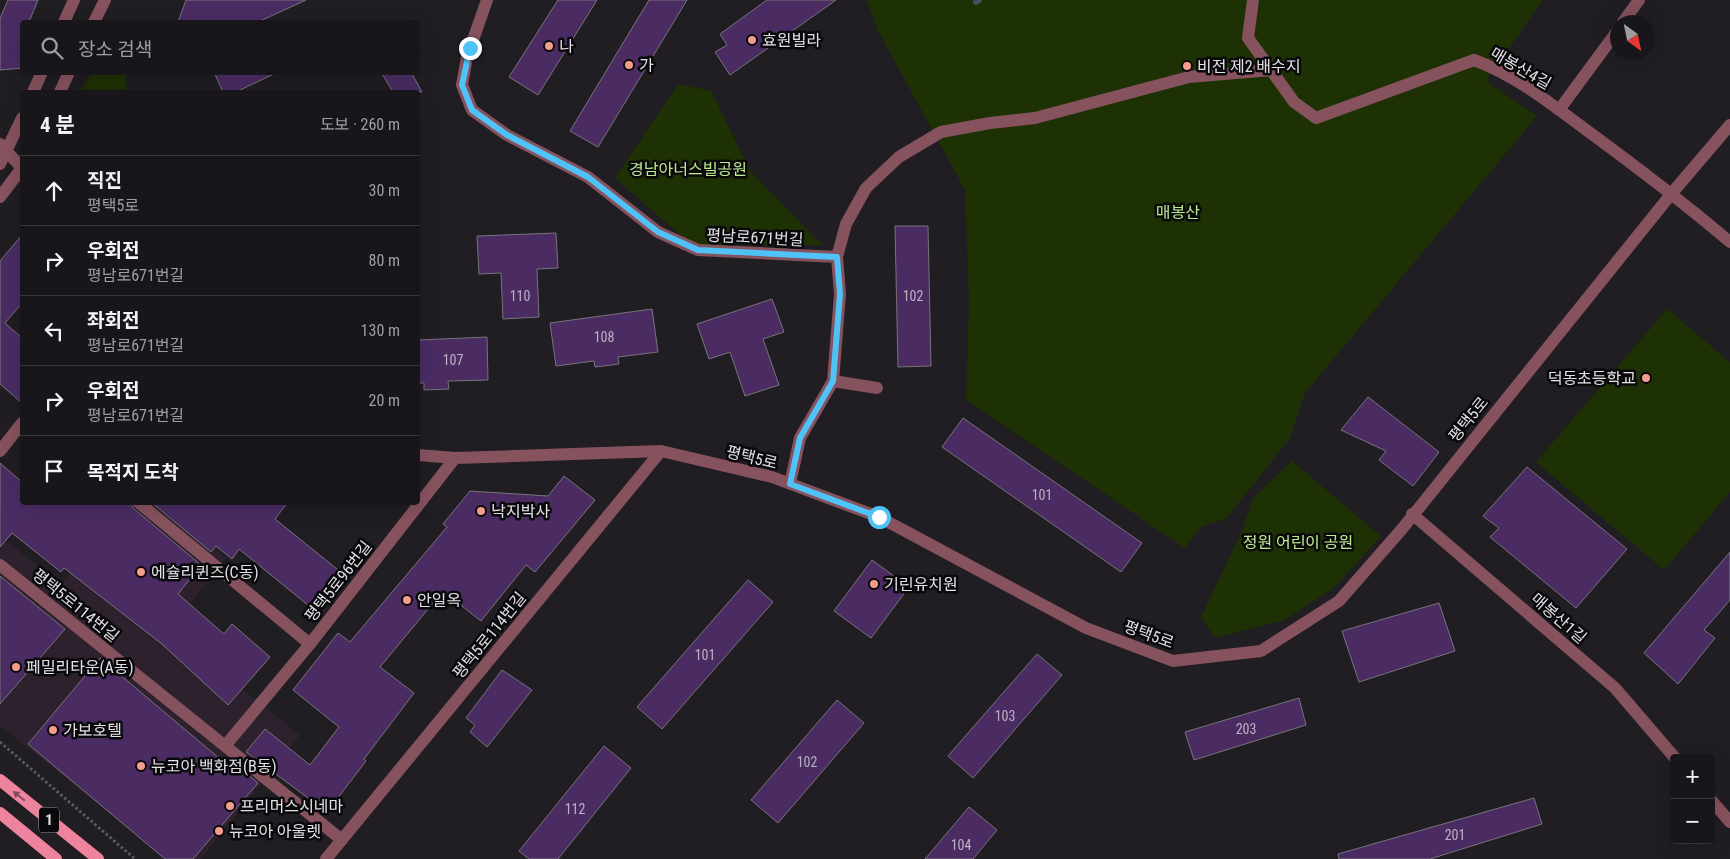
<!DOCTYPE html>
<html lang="ko">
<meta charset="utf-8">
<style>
:root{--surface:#18161a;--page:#252327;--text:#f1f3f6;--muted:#9f9fa2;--line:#363539}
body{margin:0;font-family:"Roboto Condensed","Noto Sans KR",sans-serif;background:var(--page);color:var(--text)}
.controls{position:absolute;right:15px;bottom:15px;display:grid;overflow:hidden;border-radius:5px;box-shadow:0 5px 20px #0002}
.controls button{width:45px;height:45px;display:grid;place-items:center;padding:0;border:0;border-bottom:1px solid var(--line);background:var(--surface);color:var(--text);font:25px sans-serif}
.compass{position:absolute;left:1610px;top:15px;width:45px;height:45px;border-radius:50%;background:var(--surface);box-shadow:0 5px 20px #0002;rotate:147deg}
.stop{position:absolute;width:15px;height:15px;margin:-11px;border:4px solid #4fc3f7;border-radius:50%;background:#fff}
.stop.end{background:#4fc3f7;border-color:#fff;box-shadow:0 1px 5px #0008}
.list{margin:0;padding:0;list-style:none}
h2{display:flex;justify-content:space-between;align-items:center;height:65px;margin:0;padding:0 20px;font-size:21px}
h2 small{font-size:16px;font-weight:400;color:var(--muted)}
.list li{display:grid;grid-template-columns:32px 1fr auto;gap:15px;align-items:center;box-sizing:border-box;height:70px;padding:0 20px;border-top:1px solid var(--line)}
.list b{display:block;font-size:19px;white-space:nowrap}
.list p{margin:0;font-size:16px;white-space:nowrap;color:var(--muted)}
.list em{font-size:16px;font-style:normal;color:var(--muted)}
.icon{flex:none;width:28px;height:28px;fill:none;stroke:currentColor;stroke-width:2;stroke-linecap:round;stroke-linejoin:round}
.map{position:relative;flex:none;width:1730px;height:859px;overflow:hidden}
.search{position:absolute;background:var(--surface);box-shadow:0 5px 20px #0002;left:20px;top:20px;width:400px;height:55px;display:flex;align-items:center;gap:12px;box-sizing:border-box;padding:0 18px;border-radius:5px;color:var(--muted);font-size:19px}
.panel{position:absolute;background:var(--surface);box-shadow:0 5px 20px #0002;left:20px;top:90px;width:400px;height:415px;border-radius:5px}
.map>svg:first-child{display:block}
.commercial{fill:#2e212e}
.green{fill:#1e3104}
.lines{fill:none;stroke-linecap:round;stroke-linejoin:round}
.stream{stroke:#444e5f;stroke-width:6}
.building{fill:#4a2c63;stroke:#77747b}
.path{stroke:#5d5a60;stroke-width:3;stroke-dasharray:2.5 2.5;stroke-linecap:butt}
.minor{stroke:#86525e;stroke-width:12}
.major{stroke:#ee839e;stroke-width:12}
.oneway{fill:#874c5c}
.route{stroke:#4fc3f7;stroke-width:6}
.poi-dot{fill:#f49d8d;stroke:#09080b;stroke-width:2}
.labels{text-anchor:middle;stroke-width:5;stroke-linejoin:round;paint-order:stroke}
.number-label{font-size:14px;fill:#bcb3c4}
.shield{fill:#09080b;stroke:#a19fa3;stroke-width:1}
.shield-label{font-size:15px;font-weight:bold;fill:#e2e0e4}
.poi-label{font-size:16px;fill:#e2e0e4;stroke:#09080b;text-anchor:start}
.street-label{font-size:16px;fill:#e2e0e4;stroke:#09080b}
.park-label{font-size:16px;fill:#bdeb8f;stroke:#09080b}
</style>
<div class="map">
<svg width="1730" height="859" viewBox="0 0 1730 859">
<rect width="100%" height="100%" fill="#201d23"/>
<path class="commercial" d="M 126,503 L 156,503 L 226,558 L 169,631 L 300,735 L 201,859 L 168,859 L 0,726 L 0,536 L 61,584 Z"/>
<path class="green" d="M 866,0 L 1543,0 L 1486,81 L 1537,116 L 1305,393 L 1290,438 L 1227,518 L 1201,527 L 1185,548 L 966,400 L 969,299 L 965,190 L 878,31 Z
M 92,73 L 125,73 L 126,92 L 80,92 Z
M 678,84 L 711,91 L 751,172 L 822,245 L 699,245 L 679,234 L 615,178 Z
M 1667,309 L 1730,362 L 1730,492 L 1664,570 L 1536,462 Z
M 1292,461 L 1381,536 L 1335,587 L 1285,620 L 1215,638 L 1201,617 L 1241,533 L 1253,498 Z"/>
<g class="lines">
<path class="stream" d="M 976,2 L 979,0"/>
</g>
<path class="building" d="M 8,0 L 38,0 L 29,22 L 22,22 L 22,68 L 0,70 L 0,18 Z
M 186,0 L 306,0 L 258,22 L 178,22 Z
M 558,0 L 597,0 L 538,95 L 509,77 Z
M 649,0 L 687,0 L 598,147 L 570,131 Z
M 767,0 L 836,0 L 730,75 L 715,52 L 727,45 L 720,34 Z
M 214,72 L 278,72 L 236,92 L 223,92 Z
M 381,72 L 411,72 L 422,92 L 393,92 Z
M 895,226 L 928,226 L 931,366 L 898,367 Z
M 556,233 L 558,268 L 537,269 L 539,317 L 503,319 L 501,273 L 479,274 L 477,236 Z
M 22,235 L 22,303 L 5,323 L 22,338 L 22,403 L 0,384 L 0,261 Z
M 772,299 L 784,332 L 763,339 L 779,385 L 745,396 L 730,352 L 709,359 L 697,324 Z
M 652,309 L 658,352 L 618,357 L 619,364 L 595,367 L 594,361 L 556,366 L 550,323 Z
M 487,337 L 488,380 L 448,381 L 449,389 L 424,390 L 424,383 L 418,383 L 418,340 Z
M 1368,397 L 1439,452 L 1413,486 L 1379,460 L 1386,451 L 1341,430 Z
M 963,418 L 1142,543 L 1121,572 L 942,447 Z
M 0,463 L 22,482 L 22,502 L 130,502 L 133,508 L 201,565 L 178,594 L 224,634 L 232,624 L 270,657 L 228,705 L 162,644 L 64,568 L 61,572 L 12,533 L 0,547 Z
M 1527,467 L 1627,549 L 1576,608 L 1490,537 L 1499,528 L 1483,516 Z
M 564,476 L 595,500 L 535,572 L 526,565 L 481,621 L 443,591 L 380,667 L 414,693 L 364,759 L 366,761 L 327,812 L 246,752 L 265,729 L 310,765 L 339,727 L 293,690 L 338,633 L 350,642 L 447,527 L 443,524 L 470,491 L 548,496 Z
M 151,502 L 288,502 L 275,519 L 343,574 L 314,610 L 239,549 L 232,559 L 216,546 L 211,552 Z
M 1730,552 L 1730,600 L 1704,630 L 1715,638 L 1678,684 L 1644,653 Z
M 872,560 L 909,587 L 871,638 L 834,611 Z
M 0,576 L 65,629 L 0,704 Z
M 748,580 L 773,602 L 662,729 L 637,707 Z
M 1439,603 L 1455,651 L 1359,682 L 1342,631 Z
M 1037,654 L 1062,675 L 973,778 L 948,756 Z
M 100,658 L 232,769 L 236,765 L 258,783 L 193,859 L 165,859 L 28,744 Z
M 502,670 L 532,690 L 487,747 L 470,732 L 475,725 L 466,718 Z
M 1299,698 L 1306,725 L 1194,760 L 1185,732 Z
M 837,700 L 864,723 L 778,823 L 751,800 Z
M 604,746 L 631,768 L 558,859 L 529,859 L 519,851 Z
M 1534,798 L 1542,824 L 1430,859 L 1339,859 L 1338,854 Z
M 969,807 L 997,830 L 973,859 L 925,859 Z"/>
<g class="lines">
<path class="path" d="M 0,742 L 135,859"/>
<path class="minor" d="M 487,0 L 467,57 L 462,85 L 472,110 L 507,135 L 588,177 L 658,232 L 698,250 L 837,257
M 1253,0 L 1248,38 L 1294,102 L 1316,118 L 1474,60 C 1515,75 1550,103 1585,129 C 1634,165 1683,202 1730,242
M 64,22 L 74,0
M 94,22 L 105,0
M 1623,22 L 1639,0
M 33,92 L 42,72
M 60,92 L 69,72
M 1559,110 L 1618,30
M 0,144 L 22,168
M 0,164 L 22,118
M 0,197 L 22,168
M 833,381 L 877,388
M 0,451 L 22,423
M 418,455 L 455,458 L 661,451 L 772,477 L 879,517 L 1086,628 L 1173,661 L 1261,651 L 1339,601 L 1402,529 L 1672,193 L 1730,125
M 790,484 L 800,438 L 833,381 L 840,294 L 837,257 L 846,224 L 866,188 L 899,157 L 941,132 L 990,123 L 1035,118 L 1189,77 L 1271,70
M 138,502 L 310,644
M 1412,514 L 1615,688 L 1675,758
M 0,565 L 342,840
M 225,746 L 310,644 L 455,458
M 1711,800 L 1730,822
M 326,859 L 661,451"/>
<path class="major" d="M 0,780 L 98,859
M 0,813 L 56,859"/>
</g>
<defs><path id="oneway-solid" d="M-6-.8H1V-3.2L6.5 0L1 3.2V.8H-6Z" transform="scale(1.25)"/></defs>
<use class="oneway" href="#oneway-solid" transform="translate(19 796) rotate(-141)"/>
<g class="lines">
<path class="route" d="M 470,48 L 462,85 L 472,110 L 507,135 L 588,177 L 658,232 L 698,250 L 837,257 L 840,294 L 833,381 L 800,438 L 790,484 L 879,517"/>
</g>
<g class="poi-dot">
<circle cx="752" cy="40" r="5"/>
<circle cx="549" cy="46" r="5"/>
<circle cx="629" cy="65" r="5"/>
<circle cx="1187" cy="66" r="5"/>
<circle cx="1646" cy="378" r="5"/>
<circle cx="481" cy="511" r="5"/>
<circle cx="141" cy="572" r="5"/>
<circle cx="874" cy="584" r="5"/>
<circle cx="407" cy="600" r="5"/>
<circle cx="16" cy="667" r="5"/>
<circle cx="53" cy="730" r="5"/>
<circle cx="141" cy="766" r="5"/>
<circle cx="230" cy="806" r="5"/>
<circle cx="219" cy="831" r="5"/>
</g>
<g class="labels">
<g class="number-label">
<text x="520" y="301">110</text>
<text x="913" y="301">102</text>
<text x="604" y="342">108</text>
<text x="453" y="365">107</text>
<text x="1042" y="500">101</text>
<text x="705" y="660">101</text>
<text x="1005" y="721">103</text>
<text x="1246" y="734">203</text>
<text x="807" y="767">102</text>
<text x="575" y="814">112</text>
<text x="1455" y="840">201</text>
<text x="961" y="850">104</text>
</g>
<rect class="shield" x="39" y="807.5" width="20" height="25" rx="4"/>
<g class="shield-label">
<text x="49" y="825">1</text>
</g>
<g class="poi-label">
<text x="762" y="46">효원빌라</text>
<text x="559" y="52">나</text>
<text x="639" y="71">가</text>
<text x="1197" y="72">비전 제2 배수지</text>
<text x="1636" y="384" text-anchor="end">덕동초등학교</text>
<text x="491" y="517">낙지박사</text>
<text x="151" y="578">에슐리퀸즈(C동)</text>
<text x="884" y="590">기린유치원</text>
<text x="417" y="606">안일옥</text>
<text x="26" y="673">페밀리타운(A동)</text>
<text x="63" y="736">가보호텔</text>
<text x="151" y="772">뉴코아 백화점(B동)</text>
<text x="240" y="812">프리머스시네마</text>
<text x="229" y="837">뉴코아 아울렛</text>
</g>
<g class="street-label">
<text transform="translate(1521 68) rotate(30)" y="6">매봉산4길</text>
<text transform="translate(755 237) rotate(3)" y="6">평남로671번길</text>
<text transform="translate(1468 419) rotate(-51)" y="6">평택5로</text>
<text transform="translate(752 457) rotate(14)" y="6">평택5로</text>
<text transform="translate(338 581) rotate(-52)" y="6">평택5로96번길</text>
<text transform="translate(76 605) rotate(39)" y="6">평택5로114번길</text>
<text transform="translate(1559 618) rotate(41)" y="6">매봉산1길</text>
<text transform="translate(1149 634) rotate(20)" y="6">평택5로</text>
<text transform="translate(489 635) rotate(-51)" y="6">평택5로114번길</text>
</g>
<g class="park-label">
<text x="688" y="175">경남아너스빌공원</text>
<text x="1178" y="218">매봉산</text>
<text x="1298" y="548">정원 어린이 공원</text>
</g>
</g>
</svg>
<div class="controls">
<button>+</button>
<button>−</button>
</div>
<svg class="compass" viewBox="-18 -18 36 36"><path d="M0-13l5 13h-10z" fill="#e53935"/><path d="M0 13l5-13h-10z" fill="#9f9fa2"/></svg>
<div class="stop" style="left:879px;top:517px"></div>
<div class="stop end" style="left:470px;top:48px"></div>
<div class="search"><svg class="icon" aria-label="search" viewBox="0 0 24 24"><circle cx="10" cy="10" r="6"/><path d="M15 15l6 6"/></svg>장소 검색</div>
<section class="panel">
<h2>4 분<small>도보 · 260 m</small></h2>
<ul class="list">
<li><svg class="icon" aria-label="ahead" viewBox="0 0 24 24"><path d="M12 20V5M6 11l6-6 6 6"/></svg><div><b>직진</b><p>평택5로</p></div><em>30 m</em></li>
<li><svg class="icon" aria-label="right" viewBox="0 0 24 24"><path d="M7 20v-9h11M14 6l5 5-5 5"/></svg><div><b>우회전</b><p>평남로671번길</p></div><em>80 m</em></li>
<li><svg class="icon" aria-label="left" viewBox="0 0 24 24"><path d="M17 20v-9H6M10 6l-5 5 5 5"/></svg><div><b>좌회전</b><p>평남로671번길</p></div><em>130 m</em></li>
<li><svg class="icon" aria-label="right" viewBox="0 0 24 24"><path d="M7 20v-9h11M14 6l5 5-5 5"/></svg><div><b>우회전</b><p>평남로671번길</p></div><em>20 m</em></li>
<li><svg class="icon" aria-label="arrive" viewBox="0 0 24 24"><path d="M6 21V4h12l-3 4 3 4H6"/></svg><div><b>목적지 도착</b></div></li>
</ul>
</section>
</div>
